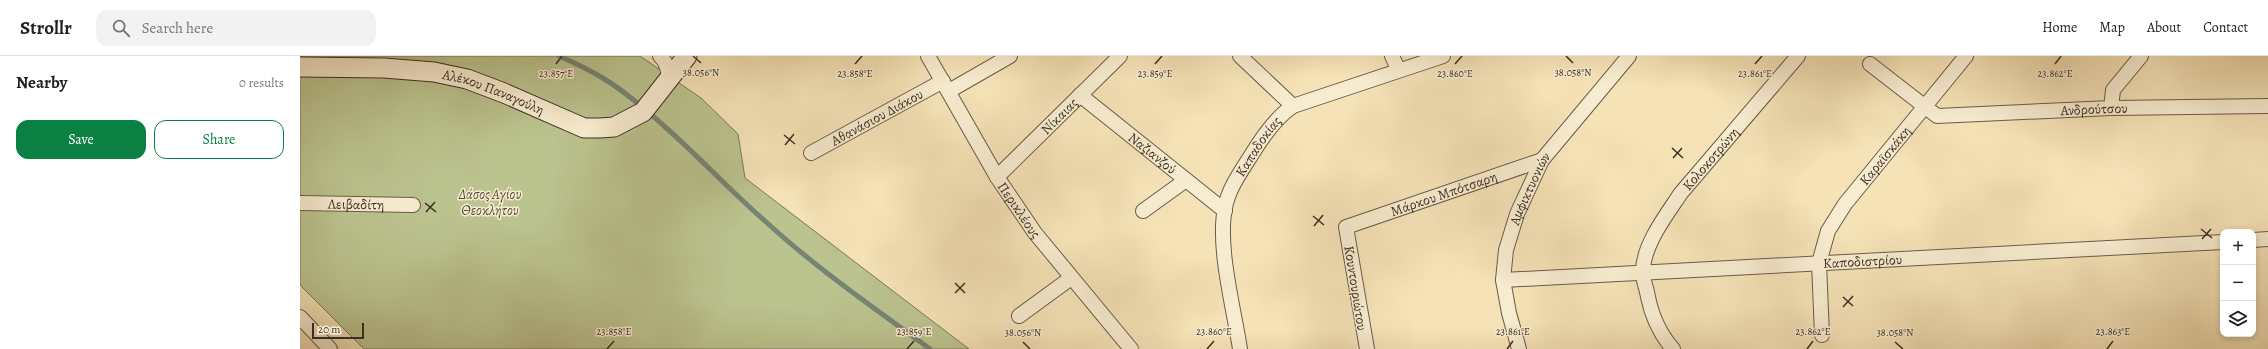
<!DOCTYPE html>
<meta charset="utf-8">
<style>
:root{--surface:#fff;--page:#f2f2f2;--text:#222;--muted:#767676;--line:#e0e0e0;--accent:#0b8043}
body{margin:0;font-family:Alegreya,serif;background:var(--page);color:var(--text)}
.controls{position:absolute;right:12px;bottom:12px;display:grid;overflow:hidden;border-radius:8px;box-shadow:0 2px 6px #0003}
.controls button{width:36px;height:36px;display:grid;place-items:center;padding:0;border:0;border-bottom:1px solid var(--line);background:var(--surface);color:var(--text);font:20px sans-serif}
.scale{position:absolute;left:12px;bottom:10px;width:52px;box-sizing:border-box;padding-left:4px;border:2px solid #3c2e23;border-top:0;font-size:11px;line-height:14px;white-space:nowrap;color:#3c2e23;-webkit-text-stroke:3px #f8ecd0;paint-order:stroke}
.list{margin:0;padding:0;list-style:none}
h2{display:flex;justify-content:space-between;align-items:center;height:52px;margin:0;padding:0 16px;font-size:17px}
h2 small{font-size:13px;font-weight:400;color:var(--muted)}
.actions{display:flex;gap:8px;padding:12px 16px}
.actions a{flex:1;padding:9px 0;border:1px solid var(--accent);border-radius:12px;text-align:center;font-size:14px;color:var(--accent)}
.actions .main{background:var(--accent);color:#fff}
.icon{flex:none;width:22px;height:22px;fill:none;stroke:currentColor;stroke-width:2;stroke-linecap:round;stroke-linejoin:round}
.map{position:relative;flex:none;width:1968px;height:293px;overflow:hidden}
header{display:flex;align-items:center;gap:24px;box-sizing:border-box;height:56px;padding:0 20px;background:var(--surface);border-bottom:1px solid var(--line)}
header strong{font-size:19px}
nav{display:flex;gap:22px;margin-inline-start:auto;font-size:14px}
.search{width:280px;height:36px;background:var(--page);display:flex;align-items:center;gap:10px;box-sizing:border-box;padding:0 14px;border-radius:12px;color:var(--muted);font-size:15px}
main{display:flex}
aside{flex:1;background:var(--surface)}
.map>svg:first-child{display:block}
.green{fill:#bbc38f;stroke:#7c7859}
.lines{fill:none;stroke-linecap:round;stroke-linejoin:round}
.stream{stroke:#768573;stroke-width:5}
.minor-casing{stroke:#6a5b48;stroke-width:16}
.secondary-casing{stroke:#3c2e23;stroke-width:21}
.minor{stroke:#f8ecd0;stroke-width:14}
.secondary{stroke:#f8ecd0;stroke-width:19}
.ticks{fill:none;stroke:#3c2e23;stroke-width:1.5}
.labels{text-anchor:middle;stroke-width:3;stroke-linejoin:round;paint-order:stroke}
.street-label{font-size:14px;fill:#3c2e23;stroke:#f8ecd0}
.park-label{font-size:14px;font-style:italic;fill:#554c39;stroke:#f8ecd0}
.ticks-label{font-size:10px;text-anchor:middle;fill:#3c2e23;stroke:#f8ecd0;stroke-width:3;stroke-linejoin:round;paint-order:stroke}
</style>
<header>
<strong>Strollr</strong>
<div class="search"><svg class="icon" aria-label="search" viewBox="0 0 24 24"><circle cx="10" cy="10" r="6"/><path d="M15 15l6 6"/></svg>Search here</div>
<nav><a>Home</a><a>Map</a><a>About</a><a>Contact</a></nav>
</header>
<main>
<aside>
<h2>Nearby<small>0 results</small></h2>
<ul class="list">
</ul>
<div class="actions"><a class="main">Save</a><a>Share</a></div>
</aside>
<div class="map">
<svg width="1968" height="293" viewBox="0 0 1968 293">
<rect width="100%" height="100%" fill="#f5e2b7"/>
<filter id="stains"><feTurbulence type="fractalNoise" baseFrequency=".005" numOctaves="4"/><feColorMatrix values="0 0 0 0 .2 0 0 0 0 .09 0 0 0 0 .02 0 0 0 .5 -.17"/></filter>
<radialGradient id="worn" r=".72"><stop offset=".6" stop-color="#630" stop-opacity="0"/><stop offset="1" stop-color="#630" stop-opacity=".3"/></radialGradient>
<path class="green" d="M 0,0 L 340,0 L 401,42 L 438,78 L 445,122 L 669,293 L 64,293 L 0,229 Z"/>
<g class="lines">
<path class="stream" d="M 259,0 C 293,15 313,26 342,51
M 348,56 C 389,90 425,130 465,165 C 516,212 574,252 630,293"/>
<g class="minor-casing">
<g id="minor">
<path d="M 360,0 L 365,6 L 370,21"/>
<path id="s1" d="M 628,0 L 697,121 L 735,177 L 831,293"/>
<path d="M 940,0 L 993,50"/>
<path d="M 1092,0 L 1098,13"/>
<path id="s2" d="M 1570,8 L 1637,60 L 1811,52 L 1968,50"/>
<path d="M 649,35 L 710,0"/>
<path id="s3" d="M 780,39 L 925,155"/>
<path d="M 1811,52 L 1813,34 L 1841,0"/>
<path id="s4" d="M 511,97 L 643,25"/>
<path id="s5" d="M 697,121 L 820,0"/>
<path id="s6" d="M 0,147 L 113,149"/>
<path d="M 843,155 L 886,124"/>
<path d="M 1953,184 L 1968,183"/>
<path id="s7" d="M 1203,224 L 1923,186"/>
<path d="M 719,260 L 771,222"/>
<path d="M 0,261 L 30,293"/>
<path id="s8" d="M 1522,279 L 1519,207 L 1528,175 L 1545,148 L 1666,0"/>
<path id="s9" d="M 940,293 C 934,253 917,191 925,152 C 928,133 942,114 952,98 C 963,80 976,61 993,50 L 1143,0"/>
<path id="s10" d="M 1067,293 L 1046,171 L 1242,104"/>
<path id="s11" d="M 1219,293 L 1209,257 L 1203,224 L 1206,194 L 1217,158 L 1242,104 L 1329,0"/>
<path id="s12" d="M 1373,293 C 1360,278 1352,261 1348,241 C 1347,233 1343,225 1343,217 C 1342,190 1367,158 1381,137 L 1498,0"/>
</g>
</g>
<g class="secondary-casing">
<g id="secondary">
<path id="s13" d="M 0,11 L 84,12 L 134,16 L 167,23 L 204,37 L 284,72 L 300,72 L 314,71 L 343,56 L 387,0"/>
</g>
</g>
<use href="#minor" class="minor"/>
<use href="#secondary" class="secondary"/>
</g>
<path class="ticks" d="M 393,0 L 401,7M 1266,0 L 1273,7M 256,8 L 262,0M 555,8 L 562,0M 855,8 L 862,0M 1155,8 L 1162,0M 1455,8 L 1462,0M 1755,8 L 1761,0M 484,79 L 495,88M 485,89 L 494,78M 1372,92 L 1383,102M 1373,102 L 1382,92M 125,147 L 136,156M 126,156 L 135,146M 1013,160 L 1024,169M 1014,170 L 1023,159M 1901,173 L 1912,182M 1902,183 L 1911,173M 655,227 L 665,237M 655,237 L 665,227M 1543,241 L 1553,250M 1543,251 L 1553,240M 723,286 L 730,293M 1595,286 L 1603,293M 307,293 L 314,285M 607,293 L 614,285M 907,293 L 914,285M 1207,293 L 1213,285M 1507,293 L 1513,285M 1807,293 L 1813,285"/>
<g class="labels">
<g class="street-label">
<text dy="5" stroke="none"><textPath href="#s13" startOffset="197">Αλέκου Παναγούλη</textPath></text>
<text dy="5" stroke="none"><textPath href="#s2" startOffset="242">Ανδρούτσου</textPath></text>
<text dy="5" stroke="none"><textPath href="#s5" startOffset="87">Νίκαιας</textPath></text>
<text dy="5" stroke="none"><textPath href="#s4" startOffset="75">Αθανάσιου Διάκου</textPath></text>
<text dy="5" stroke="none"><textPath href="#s9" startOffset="213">Καπαδοκίας</textPath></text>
<text dy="5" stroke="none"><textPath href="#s3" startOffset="93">Ναζιανζού</textPath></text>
<text dy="5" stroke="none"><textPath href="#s8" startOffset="200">Καραϊσκάκη</textPath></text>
<text dy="5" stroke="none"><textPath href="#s12" startOffset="218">Κολοκοτρώνη</textPath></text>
<text dy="5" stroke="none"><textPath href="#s11" startOffset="167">Αμφικτυονιών</textPath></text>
<text dy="5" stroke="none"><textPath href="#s10" startOffset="227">Μάρκου Μπότσαρη</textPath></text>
<text dy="5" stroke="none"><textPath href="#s6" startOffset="56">Λειβαδίτη</textPath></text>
<text dy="5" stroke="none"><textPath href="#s1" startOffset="179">Περικλέους</textPath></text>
<text dy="5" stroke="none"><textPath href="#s7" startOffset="360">Καποδιστρίου</textPath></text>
<text transform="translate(1056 232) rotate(81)" y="5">Κουντουριώτου</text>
</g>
<g class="park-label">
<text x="190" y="143">Δάσος Αγίου<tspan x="190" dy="16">Θεοκλήτου</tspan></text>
</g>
</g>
<g class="ticks-label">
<text x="401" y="20">38.056°N</text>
<text x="1273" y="20">38.058°N</text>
<text x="256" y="21">23.857°E</text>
<text x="555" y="21">23.858°E</text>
<text x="855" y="21">23.859°E</text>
<text x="1155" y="21">23.860°E</text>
<text x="1455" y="21">23.861°E</text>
<text x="1755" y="21">23.862°E</text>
<text x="314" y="279">23.858°E</text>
<text x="614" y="279">23.859°E</text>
<text x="914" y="279">23.860°E</text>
<text x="1213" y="279">23.861°E</text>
<text x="1513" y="279">23.862°E</text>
<text x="1813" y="279">23.863°E</text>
<text x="723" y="280">38.056°N</text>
<text x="1595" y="280">38.058°N</text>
</g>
<rect width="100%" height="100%" filter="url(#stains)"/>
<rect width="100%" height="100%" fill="url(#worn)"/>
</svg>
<div class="controls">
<button>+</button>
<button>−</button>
<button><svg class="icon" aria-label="layers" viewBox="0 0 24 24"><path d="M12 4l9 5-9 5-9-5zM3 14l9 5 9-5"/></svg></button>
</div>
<div class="scale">20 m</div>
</div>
</main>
